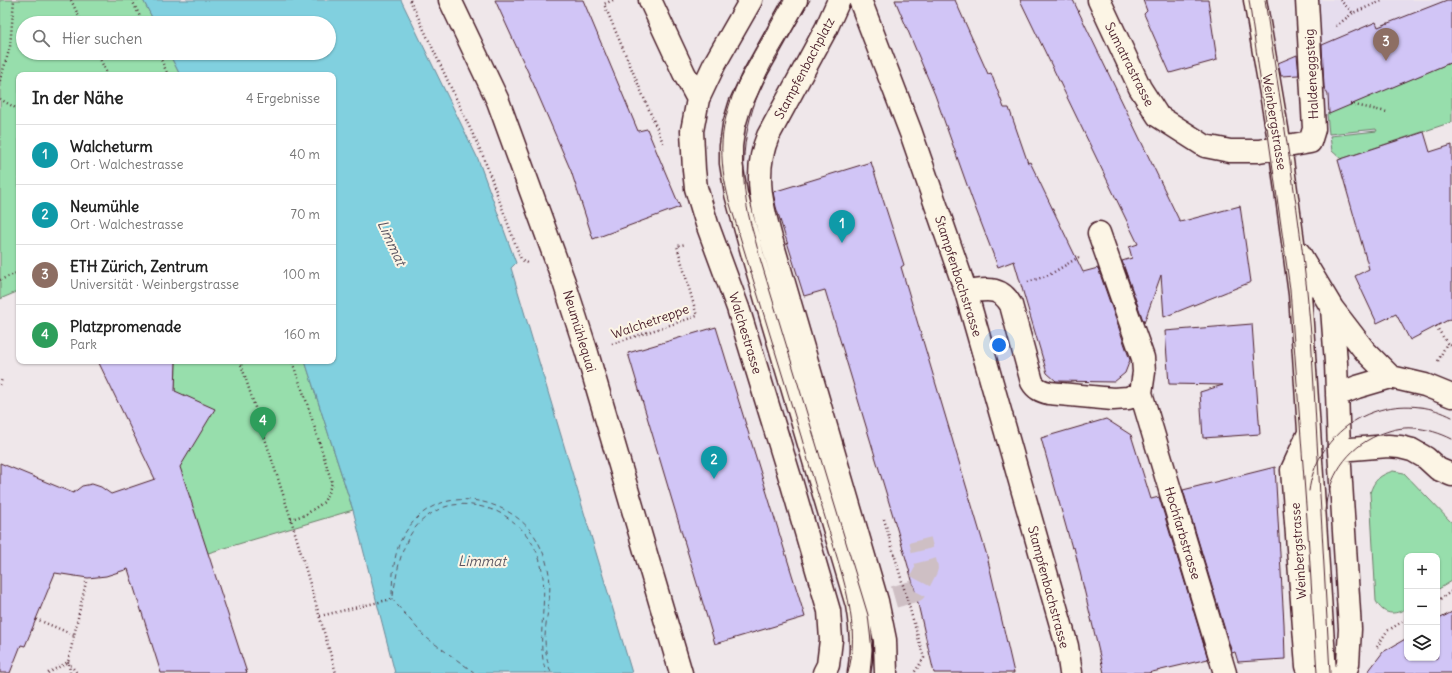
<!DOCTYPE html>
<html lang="de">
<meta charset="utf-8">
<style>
:root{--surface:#fff;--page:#f2f2f2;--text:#222;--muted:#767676;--line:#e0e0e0;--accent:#1f6fb2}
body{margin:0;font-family:Delius,sans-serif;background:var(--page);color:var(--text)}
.controls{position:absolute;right:12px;bottom:12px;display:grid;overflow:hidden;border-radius:8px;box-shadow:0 1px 3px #0004}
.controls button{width:36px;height:36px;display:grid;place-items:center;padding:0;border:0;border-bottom:1px solid var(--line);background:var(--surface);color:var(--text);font:20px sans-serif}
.you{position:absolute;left:999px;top:345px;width:14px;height:14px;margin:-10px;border:3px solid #fff;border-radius:50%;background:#1a73e8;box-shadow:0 0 0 6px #1a73e833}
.badge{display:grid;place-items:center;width:26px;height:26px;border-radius:50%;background:var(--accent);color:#fff;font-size:13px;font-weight:700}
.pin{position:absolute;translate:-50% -33px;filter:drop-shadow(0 1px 2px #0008)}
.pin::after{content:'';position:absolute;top:21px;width:14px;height:12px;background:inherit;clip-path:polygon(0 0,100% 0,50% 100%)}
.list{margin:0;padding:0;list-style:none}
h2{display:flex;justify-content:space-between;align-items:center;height:52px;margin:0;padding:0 16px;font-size:17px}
h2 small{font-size:13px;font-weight:400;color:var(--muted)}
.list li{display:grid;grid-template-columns:26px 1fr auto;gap:12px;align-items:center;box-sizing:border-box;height:60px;padding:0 16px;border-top:1px solid var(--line)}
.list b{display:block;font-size:15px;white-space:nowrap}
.list p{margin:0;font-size:13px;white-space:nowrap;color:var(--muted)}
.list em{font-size:13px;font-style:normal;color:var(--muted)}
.icon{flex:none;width:22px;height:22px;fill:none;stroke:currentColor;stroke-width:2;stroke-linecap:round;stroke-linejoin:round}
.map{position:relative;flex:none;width:1452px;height:673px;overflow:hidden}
.search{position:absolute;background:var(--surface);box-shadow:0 1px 3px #0004;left:16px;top:16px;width:320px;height:44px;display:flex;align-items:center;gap:10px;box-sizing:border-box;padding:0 14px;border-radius:22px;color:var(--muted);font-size:15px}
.panel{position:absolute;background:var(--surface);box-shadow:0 1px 3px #0004;left:16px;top:72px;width:320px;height:292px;border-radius:8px}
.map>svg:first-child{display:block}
.built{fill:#e6ddee}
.green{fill:#97deac;stroke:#707e6c}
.water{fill:#81d0df;stroke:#6b8997}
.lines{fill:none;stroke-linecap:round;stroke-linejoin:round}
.ferry{stroke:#5a5461;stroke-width:1;stroke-dasharray:5 4;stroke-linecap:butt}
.building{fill:#d1c5f6;stroke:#4a1f2b}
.minor-tunnel{stroke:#cebfc4;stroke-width:22;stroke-dasharray:22 11;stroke-linecap:butt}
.minor-casing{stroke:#4a1f2b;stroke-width:25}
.path{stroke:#4a1f2b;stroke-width:2.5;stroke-dasharray:1 3;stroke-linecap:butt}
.minor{stroke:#fcf5e5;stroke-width:22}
.tram{stroke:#4a1f2b;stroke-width:1}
.labels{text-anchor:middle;stroke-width:4;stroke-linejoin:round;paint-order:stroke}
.street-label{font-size:13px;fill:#4a1f2b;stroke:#fcf5e5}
.water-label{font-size:14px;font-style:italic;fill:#5a5461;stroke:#fcf5e5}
</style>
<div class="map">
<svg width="1452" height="673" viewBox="0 0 1452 673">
<rect width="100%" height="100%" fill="#efe7ea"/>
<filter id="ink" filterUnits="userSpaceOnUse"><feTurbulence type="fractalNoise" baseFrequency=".025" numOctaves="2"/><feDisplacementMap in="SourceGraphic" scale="8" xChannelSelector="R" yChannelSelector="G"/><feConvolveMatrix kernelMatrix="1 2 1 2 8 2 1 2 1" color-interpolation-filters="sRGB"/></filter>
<g filter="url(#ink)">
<path class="built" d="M 1315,0 L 1452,0 L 1452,122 L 1341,159 L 1329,148 Z"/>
<path class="green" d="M 0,0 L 143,0 L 155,23 L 23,23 L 23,53 L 169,53 L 180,75 L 19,75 L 19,291 L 0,299 Z
M 1452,62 L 1452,122 L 1341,159 L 1332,151 L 1330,136 L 1377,131 L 1376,129 L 1329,134 L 1327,114 Z
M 176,361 L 305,361 L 353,510 L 208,553 L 177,472 L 175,391 Z
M 1393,471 L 1404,473 L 1452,523 L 1452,581 L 1437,590 L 1437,556 L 1407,556 L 1407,608 C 1394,616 1383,615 1376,601 L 1370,493 C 1374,480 1380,475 1393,471 Z"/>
<path class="water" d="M 143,0 L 401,0 L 478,159 L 516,263 L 511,268 L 632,673 L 395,673 L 353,510 L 305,361 L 333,361 L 333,75 L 180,75 L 169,53 L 329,53 L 329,23 L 155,23 Z"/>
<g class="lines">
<path class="ferry" d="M 393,596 C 399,559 404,524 442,508 C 459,501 479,505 496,511 C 509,517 520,526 528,537 C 559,579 532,627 546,673
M 475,673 L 424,636 L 392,599 C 392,582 393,556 401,540 C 419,505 450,493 487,503 C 508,509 526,521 537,540 C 541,548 545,556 547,565 C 554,588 546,614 545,637 C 545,650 547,661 551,673"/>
</g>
<path class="building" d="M 495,0 L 583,0 L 638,131 L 647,129 L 680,207 L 593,239 L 571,171 L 533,83 Z
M 895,0 L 955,0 L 988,74 L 991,73 L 1004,108 L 1009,108 L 1028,163 L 1030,162 L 1083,272 L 1098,268 L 1130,360 L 1125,373 L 1114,382 L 1056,381 L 1047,373 L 1014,261 L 998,267 L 972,199 L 935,95 Z
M 1020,0 L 1073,0 L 1180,222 L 1240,206 L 1251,282 L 1164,317 L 1161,275 L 1144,323 L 1122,261 L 1132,258 L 1129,247 L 1138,244 Z
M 1143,0 L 1208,0 L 1217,60 L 1170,73 L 1144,14 L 1147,11 Z
M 1447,0 L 1452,0 L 1452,62 L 1329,114 L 1328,95 L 1324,87 L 1322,45 L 1376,22 L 1378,27 Z
M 1297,55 L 1299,75 L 1281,76 L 1278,63 Z
M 1424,132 L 1430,152 L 1452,145 L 1452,318 L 1410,340 L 1396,314 L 1377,323 L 1355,276 L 1369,269 L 1338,160 Z
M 871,162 L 904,265 L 901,267 L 987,556 L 1014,673 L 934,673 L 915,591 L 906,559 L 825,290 L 804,296 L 776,207 L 773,192 Z
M 1252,324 L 1260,434 L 1203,438 L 1200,392 L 1223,385 L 1169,384 L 1165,331 Z
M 716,327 L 805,617 L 715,644 L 628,353 Z
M 98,361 L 176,361 L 175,391 L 215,409 L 180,467 L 247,673 L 161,673 L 128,569 L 106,576 L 88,578 L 55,573 L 25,646 L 21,645 L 10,673 L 0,673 L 0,463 L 73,493 L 82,486 L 92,484 L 101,487 L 111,494 L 155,479 Z
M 1106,419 L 1131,435 L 1151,499 L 1159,497 L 1208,659 L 1148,673 L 1104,673 L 1074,547 L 1072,548 L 1041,438 Z
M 1275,467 L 1284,624 L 1285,659 L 1238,662 L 1235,652 L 1232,653 L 1183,490 Z
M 1452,612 L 1452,673 L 1367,673 L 1383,652 L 1407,638 L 1407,658 L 1437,658 L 1437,620 Z"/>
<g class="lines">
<path class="minor-tunnel" d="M 894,597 L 915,591 L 927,568 L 920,540"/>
<g class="minor-casing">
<path id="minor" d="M 450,0 L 498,101 L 564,282 L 587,353 L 681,673
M 650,0 L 684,73 L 698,99
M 751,0 L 715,63 L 698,99 L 692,131 L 694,170 L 696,188 L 707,224 L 738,308 L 792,484 L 829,611 L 831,640 L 828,665 L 824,673
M 796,0 L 753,77 L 740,105 L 734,125 L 731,146 L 731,163 L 736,194 L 753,256 L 857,605 C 861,628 863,650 859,673
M 839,0 L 826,29 L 768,136 C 752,174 763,211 774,249 L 877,601 L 885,640 L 886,673
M 860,0 L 911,133 L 966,292 L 1067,646 L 1071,673
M 1099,0 L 1140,88 L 1158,116 L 1205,146 L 1230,151 L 1259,151 L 1310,142 L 1314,129 L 1307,0
M 1255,0 L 1280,146 L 1300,294 L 1325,673
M 1099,233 L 1143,358 L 1144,372 L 1141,393 L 1225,673
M 1299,253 L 1332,308 L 1336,363 L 1339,450 L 1350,629 L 1348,664 L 1345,673
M 966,292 C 985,290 1000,285 1011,305 L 1032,382 C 1036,389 1041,391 1049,393 L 1113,399 L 1128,398 L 1141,393
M 1332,308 L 1365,351 L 1391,377
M 1337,395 L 1357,387 L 1391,377 L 1425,385 L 1452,396
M 1308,435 L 1292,470 L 1307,666 L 1310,673
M 1339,450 L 1388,446 L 1400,447 L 1412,450 L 1426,458 L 1438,469 L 1452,475"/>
</g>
<path class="path" d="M 71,0 L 82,23
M 132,0 L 143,23
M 410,0 L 483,156 L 521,259 L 527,263
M 613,0 L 604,4 L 664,145
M 1340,0 L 1353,13 L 1384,0
M 1336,26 L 1353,13
M 97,53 L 108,75
M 158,53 L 168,75
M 0,81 L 10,47 L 14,0
M 0,99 L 19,110
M 1350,104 L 1387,112
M 0,280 L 19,272
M 1028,282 L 1049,275 L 1079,257
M 1436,326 L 1447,343 L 1452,346
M 612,344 L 697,316 L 677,246 L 686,244
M 240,361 L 291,519 L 336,673
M 1438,361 L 1447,343
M 0,385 L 2,379
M 291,519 L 305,515 L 324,502 L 332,483 L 307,403 L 292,361
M 884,519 L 924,658 L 914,673
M 1437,601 L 1452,591
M 320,616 L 392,599
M 36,619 L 74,635
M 1377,647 L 1387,631 L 1407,619
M 68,662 L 77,673
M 69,664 L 70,673
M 48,673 L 68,662 L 86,582"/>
<use href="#minor" class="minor"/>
<path class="tram" d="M 784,0 L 739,80 C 719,125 717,156 730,204 C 754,281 777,359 801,436 C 810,468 820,501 830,534 C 843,578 861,627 848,673
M 810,0 C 799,20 787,38 776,57 C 750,102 738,148 746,200 C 748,218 755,237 759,255 L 868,615 L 872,650 L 870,673
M 1249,0 L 1290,289 L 1307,519 L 1317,673
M 1265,0 C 1281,111 1302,222 1311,334 L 1330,673
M 1309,491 C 1316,437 1366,400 1420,407 C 1431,408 1442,412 1452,417
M 1325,511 C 1328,477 1347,448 1378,435 C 1390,430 1401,427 1414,428 C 1427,429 1440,433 1452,439"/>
</g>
</g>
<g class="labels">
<g class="street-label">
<text transform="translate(1130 64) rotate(63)" y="5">Sumatrastrasse</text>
<text transform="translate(804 68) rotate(-62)" y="5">Stampfenbachplatz</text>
<text transform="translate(1311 74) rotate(-93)" y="5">Haldeneggsteig</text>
<text transform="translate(1275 122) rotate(81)" y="5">Weinbergstrasse</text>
<text transform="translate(959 276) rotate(72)" y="5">Stampfenbachstrasse</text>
<text transform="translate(650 321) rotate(-19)" y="5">Walchetreppe</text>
<text transform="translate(580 331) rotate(73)" y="5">Neumühlequai</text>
<text transform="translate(746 333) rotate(73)" y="5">Walchestrasse</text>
<text transform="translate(1183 533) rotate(73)" y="5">Hochfarbstrasse</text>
<text transform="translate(1298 551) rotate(-94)" y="5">Weinbergstrasse</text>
<text transform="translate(1049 587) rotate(75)" y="5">Stampfenbachstrasse</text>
</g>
<g class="water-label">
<text transform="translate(392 243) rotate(65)" y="5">Limmat</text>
<text x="482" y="566">Limmat</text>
</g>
</g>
</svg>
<div class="controls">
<button>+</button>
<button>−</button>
<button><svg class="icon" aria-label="layers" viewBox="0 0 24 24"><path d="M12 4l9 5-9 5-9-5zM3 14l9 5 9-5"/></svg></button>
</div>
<div class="you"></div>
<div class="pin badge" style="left:842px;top:243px;background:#0f9aa8">1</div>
<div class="pin badge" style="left:714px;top:479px;background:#0f9aa8">2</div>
<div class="pin badge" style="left:1386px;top:61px;background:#8d6e63">3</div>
<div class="pin badge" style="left:263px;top:440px;background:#2e9e5b">4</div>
<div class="search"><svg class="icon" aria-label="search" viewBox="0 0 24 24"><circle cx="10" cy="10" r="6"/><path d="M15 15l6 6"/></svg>Hier suchen</div>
<section class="panel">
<h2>In der Nähe<small>4 Ergebnisse</small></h2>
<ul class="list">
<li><span class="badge" style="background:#0f9aa8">1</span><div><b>Walcheturm</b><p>Ort · Walchestrasse</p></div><em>40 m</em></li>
<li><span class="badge" style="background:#0f9aa8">2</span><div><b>Neumühle</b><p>Ort · Walchestrasse</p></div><em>70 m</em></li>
<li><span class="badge" style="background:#8d6e63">3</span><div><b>ETH Zürich, Zentrum</b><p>Universität · Weinbergstrasse</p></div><em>100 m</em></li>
<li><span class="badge" style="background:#2e9e5b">4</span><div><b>Platzpromenade</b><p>Park</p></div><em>160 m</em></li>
</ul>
</section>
</div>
